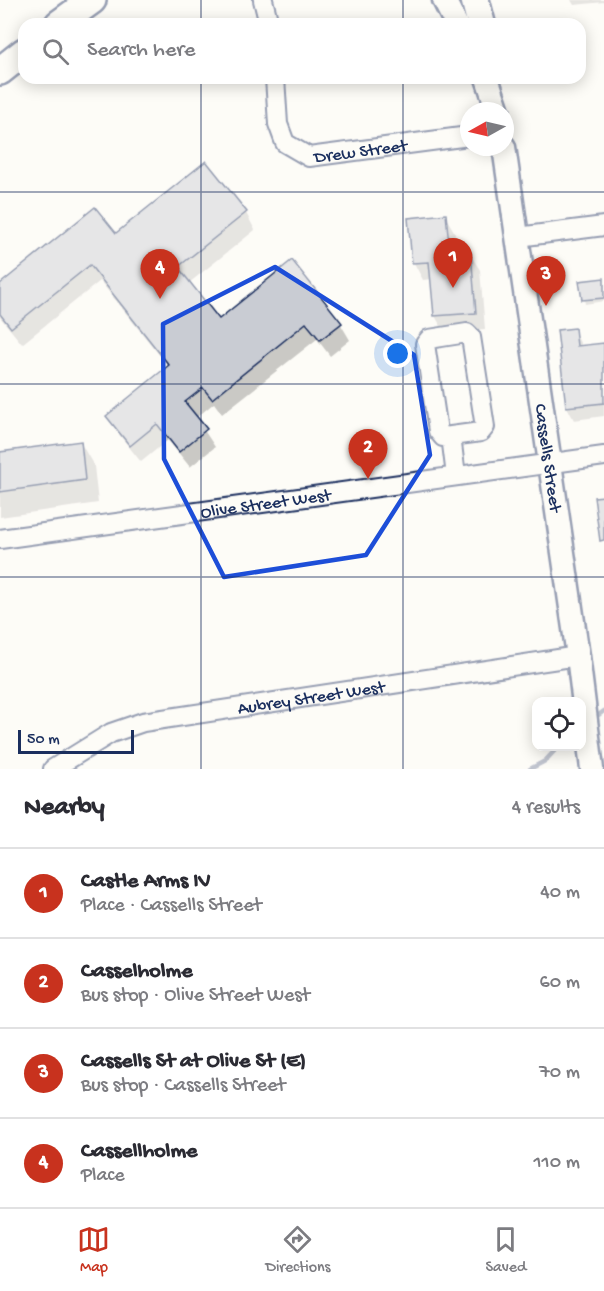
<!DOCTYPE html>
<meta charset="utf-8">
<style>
:root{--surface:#fff;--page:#f7f7f7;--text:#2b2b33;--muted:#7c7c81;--line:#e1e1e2;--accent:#c8321e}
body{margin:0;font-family:"Gochi Hand",sans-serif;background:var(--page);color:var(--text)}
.controls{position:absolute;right:18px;bottom:18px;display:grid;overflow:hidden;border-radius:12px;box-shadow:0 3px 15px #0003}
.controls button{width:54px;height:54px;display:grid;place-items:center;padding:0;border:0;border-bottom:2px solid var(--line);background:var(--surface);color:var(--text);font:30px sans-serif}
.compass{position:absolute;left:460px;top:102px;width:54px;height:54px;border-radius:50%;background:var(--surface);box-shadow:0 3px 15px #0003;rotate:262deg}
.scale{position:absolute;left:18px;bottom:15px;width:116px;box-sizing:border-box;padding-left:6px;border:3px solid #1b2f5e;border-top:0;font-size:16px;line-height:21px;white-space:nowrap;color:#1b2f5e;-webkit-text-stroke:4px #fdfcf7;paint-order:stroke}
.you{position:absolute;left:398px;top:354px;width:21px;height:21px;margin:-15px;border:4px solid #fff;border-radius:50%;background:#1a73e8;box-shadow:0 0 0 9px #1a73e833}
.badge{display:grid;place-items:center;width:39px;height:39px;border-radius:50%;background:var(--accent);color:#fff;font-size:20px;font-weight:700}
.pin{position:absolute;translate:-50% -50px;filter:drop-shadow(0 2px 3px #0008)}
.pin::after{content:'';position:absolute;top:32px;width:21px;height:18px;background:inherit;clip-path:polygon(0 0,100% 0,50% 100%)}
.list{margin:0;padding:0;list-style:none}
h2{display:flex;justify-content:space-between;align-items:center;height:78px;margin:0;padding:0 24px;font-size:26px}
h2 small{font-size:20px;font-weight:400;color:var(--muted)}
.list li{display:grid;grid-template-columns:39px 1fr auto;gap:18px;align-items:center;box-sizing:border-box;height:90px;padding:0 24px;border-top:2px solid var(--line)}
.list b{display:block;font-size:22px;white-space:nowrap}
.list p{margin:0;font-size:20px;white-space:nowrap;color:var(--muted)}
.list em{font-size:20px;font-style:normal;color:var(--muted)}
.icon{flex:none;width:33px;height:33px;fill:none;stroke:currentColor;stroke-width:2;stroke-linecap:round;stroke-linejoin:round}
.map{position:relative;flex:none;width:604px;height:769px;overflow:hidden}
.search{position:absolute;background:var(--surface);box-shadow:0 3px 15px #0003;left:18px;right:18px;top:18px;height:66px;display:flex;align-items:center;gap:15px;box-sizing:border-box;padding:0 21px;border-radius:18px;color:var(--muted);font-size:22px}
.sheet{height:438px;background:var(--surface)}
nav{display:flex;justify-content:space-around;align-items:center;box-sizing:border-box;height:84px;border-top:2px solid var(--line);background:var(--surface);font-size:16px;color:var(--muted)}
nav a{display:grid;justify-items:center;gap:3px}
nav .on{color:var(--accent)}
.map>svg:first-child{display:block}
.shadow{fill:#0003}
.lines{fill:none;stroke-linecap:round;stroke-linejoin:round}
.stream{stroke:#76819c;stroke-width:4.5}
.building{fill:#c9ccd3;stroke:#1b2f5e;stroke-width:1.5}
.minor-casing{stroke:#1b2f5e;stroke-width:22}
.major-casing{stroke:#1b2f5e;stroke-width:27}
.highway-casing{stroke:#1b2f5e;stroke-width:32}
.minor{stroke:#fdfcf7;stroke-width:18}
.major{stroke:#fdfcf7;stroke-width:22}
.highway{stroke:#fdfcf7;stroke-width:27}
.marked{fill:none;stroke:#1d4ed8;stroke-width:4.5;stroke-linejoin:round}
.grid{fill:none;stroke:#1b2f5e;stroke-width:1.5;stroke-opacity:0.55}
.labels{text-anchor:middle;stroke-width:4.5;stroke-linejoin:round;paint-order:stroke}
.street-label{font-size:18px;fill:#1b2f5e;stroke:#fdfcf7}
</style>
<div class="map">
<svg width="604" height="769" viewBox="0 0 604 769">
<rect width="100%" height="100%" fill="#fdfcf7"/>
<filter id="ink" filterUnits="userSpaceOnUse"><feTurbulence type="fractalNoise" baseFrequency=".0167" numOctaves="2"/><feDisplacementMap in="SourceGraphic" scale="12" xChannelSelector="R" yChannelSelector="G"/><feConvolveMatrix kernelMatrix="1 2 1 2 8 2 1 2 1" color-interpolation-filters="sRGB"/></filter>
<g filter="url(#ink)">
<path class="shadow" d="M 571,0 L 604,0 L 604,2 L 574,5 Z
M 206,163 L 246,213 L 255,230 L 189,283 L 219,321 L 340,323 L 350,340 L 330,356 L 317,339 L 222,414 L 214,403 L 196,418 L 215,447 L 190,467 L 168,440 L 141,462 L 118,433 L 108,416 L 169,367 L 100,281 L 22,344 L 0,317 L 0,285 L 116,235 Z
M 445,216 L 455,233 L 457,255 L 470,254 L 480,270 L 485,329 L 445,333 L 435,316 L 432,279 L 423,280 L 414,263 L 410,219 Z
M 604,279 L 604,301 L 585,304 L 581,282 Z
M 574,330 L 582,347 L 604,344 L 604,416 L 574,420 L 567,407 Z
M 80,442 L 94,466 L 98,503 L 0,517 L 0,454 Z"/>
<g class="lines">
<path class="stream" d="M 593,719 L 604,711
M 530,769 L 545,761 L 559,746"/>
</g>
<path class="building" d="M 206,161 L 247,212 L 178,267 L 219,319 L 292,260 L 342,323 L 320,340 L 306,323 L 212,399 L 203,388 L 185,402 L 207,429 L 179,452 L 157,424 L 130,446 L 106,416 L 169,365 L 90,265 L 11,328 L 0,314 L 0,284 L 95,207 L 116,233 Z
M 446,214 L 450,254 L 471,252 L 476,313 L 434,316 L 429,262 L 412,263 L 408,218 Z
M 604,278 L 604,298 L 582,300 L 579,281 Z
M 575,328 L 577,346 L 604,343 L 604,403 L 566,407 L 557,330 Z
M 81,441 L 85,480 L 0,492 L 0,452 Z
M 604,496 L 604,540 L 600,541 L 594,497 Z"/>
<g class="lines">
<g class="minor-casing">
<g id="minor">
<path d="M 263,0 L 269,24"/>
<path id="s1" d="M 275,78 L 278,124 L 285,143 L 309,157 L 469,136"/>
<path d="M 518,237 L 604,226"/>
<path d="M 451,436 L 443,437 L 438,431 L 425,344 L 429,339 L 467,333 L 471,337 L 485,427 L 481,432 L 451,436 L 456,476"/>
<path id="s2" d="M 0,539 L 604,456"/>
<path id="s3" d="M 53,769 L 111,733 L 143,722 L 578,656"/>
</g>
</g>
<g class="major-casing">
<g id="major">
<path d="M 444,0 L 456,24"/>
<path d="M 487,78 L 498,111"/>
<path id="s4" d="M 504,147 L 578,656 L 592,769"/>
</g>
</g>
<g class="highway-casing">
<path id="highway" d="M 475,0 L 481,23
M 59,24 L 92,0
M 0,71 L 24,52"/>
</g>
<use href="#minor" class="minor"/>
<use href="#major" class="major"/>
<use href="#highway" class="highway"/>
</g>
</g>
<path d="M0 0H604V769H0ZM 275,267 L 414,355 L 430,455 L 366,555 L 224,577 L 164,459 L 163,324 Z" fill="#fdfcf7" fill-opacity=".55" fill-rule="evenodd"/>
<path class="marked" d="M 275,267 L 414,355 L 430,455 L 366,555 L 224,577 L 164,459 L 163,324 Z"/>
<path class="grid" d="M 201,0 L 201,24M 403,0 L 403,24M 201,78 L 201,769M 403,78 L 403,769M 0,192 L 604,192M 0,384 L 604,384M 0,577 L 604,577"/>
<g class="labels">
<g class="street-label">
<text dy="6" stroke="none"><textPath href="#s1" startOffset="146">Drew Street</textPath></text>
<text dy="6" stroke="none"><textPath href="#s4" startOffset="314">Cassells Street</textPath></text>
<text dy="6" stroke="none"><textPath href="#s2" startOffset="268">Olive Street West</textPath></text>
<text dy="6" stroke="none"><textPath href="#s3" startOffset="272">Aubrey Street West</textPath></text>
</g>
</g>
</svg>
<div class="controls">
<button><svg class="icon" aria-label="locate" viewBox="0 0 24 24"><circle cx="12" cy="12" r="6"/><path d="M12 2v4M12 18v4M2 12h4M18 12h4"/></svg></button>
</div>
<svg class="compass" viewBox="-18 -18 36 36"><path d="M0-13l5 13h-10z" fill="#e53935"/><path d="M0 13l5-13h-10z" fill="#7c7c81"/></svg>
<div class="scale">50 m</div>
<div class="you"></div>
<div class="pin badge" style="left:453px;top:288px">1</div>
<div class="pin badge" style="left:368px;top:479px">2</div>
<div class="pin badge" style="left:546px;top:306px">3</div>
<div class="pin badge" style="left:160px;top:299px">4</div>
<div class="search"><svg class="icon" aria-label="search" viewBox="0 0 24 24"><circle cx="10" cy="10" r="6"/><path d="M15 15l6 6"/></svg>Search here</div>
</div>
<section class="sheet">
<h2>Nearby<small>4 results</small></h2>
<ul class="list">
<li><span class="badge">1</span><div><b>Castle Arms IV</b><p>Place · Cassells Street</p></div><em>40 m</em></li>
<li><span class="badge">2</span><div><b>Casselholme</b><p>Bus stop · Olive Street West</p></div><em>60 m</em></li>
<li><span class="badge">3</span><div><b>Cassells St at Olive St (E)</b><p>Bus stop · Cassells Street</p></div><em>70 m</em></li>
<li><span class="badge">4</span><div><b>Cassellholme</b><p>Place</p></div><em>110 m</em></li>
</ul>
</section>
<nav>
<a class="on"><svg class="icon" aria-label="map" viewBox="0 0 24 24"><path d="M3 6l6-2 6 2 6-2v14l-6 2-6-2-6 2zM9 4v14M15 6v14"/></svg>Map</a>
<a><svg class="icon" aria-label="directions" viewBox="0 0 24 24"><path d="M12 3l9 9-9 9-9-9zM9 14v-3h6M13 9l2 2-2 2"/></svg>Directions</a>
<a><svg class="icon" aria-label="saved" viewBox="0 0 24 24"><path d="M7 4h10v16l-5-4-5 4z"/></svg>Saved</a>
</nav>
